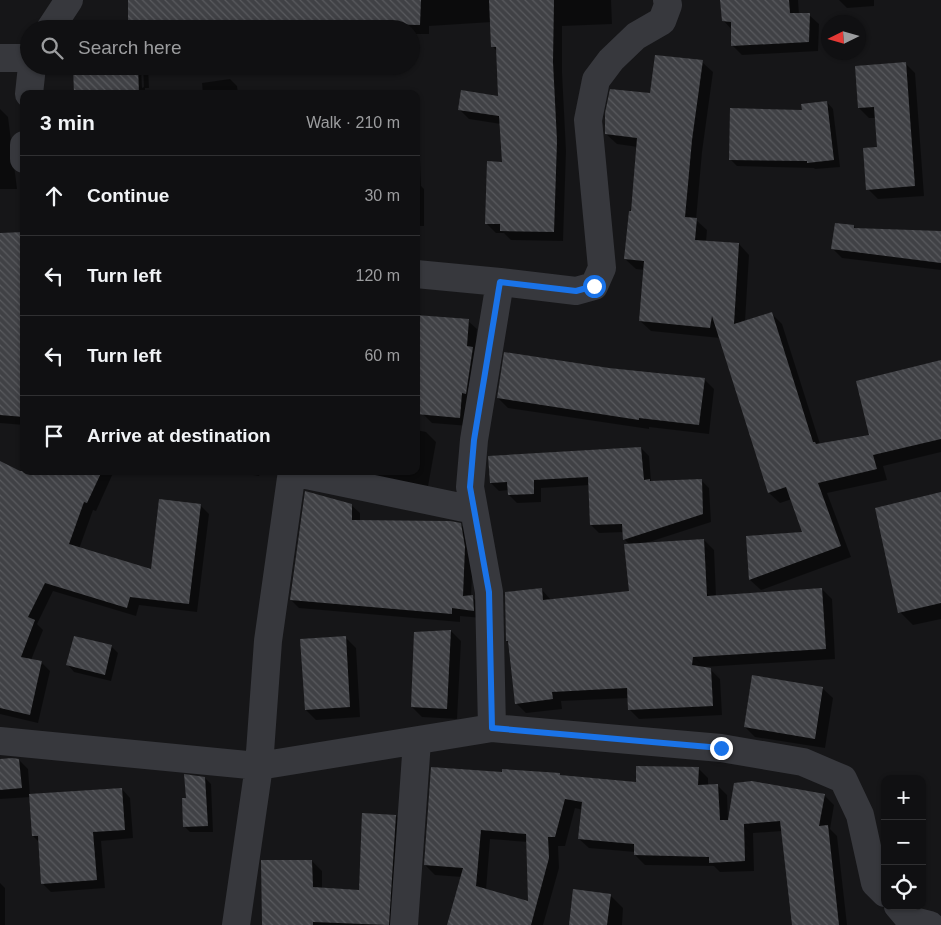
<!DOCTYPE html>
<meta charset="utf-8">
<style>
:root{--surface:#101012;--page:#1e1e20;--text:#f1f3f6;--muted:#9c9d9f;--line:#303032}
body{margin:0;font-family:Arial,sans-serif;background:var(--page);color:var(--text)}
.controls{position:absolute;right:15px;bottom:15px;display:grid;overflow:hidden;border-radius:10px;box-shadow:0 1px 4px #0004}
.controls button{width:45px;height:45px;display:grid;place-items:center;padding:0;border:0;border-bottom:1px solid var(--line);background:var(--surface);color:var(--text);font:25px sans-serif}
.compass{position:absolute;left:821px;top:15px;width:45px;height:45px;border-radius:50%;background:var(--surface);box-shadow:0 1px 4px #0004;rotate:265deg}
.stop{position:absolute;width:15px;height:15px;margin:-11px;border:4px solid #1a73e8;border-radius:50%;background:#fff}
.stop.end{background:#1a73e8;border-color:#fff;box-shadow:0 1px 5px #0008}
.list{margin:0;padding:0;list-style:none}
h2{display:flex;justify-content:space-between;align-items:center;height:65px;margin:0;padding:0 20px;font-size:21px}
h2 small{font-size:16px;font-weight:400;color:var(--muted)}
.list li{display:grid;grid-template-columns:32px 1fr auto;gap:15px;align-items:center;box-sizing:border-box;height:80px;padding:0 20px;border-top:1px solid var(--line)}
.list b{display:block;font-size:19px;white-space:nowrap}
.list em{font-size:16px;font-style:normal;color:var(--muted)}
.icon{flex:none;width:28px;height:28px;fill:none;stroke:currentColor;stroke-width:2;stroke-linecap:round;stroke-linejoin:round}
.map{position:relative;flex:none;width:941px;height:925px;overflow:hidden}
.search{position:absolute;background:var(--surface);box-shadow:0 1px 4px #0004;left:20px;top:20px;width:400px;height:55px;display:flex;align-items:center;gap:12px;box-sizing:border-box;padding:0 18px;border-radius:28px;color:var(--muted);font-size:19px}
.panel{position:absolute;background:var(--surface);box-shadow:0 1px 4px #0004;left:20px;top:90px;width:400px;height:385px;border-radius:10px}
.map>svg:first-child{display:block}
.shadow{fill:#0007;fill-rule:evenodd}
.building{fill:url(#building-back-hatch);fill-rule:evenodd}
.lines{fill:none;stroke-linecap:round;stroke-linejoin:round}
.minor{stroke:#37383d;stroke-width:28}
.route{stroke:#1a73e8;stroke-width:6}
</style>
<div class="map">
<svg width="941" height="925" viewBox="0 0 941 925">
<defs>
<pattern id="building-back-hatch" width="6" height="6" patternUnits="userSpaceOnUse" patternTransform="scale(1.25)"><rect width="6" height="6" fill="#404145"/><path d="M-1 5l2 2M0 0l6 6M5-1l2 2" fill="none" stroke="#595a5e"/></pattern>
</defs>
<rect width="100%" height="100%" fill="#161618"/>
<path class="shadow" d="M 129,0 L 611,0 L 612,24 L 562,26 L 562,72 L 566,151 L 563,241 L 511,240 L 504,233 L 496,233 L 486,223 L 503,163 L 501,124 L 469,119 L 459,109 L 500,97 L 497,51 L 493,47 L 492,22 L 429,26 L 429,34 L 411,34 L 411,29 L 129,29 Z
M 721,0 L 798,0 L 799,15 L 809,15 L 819,24 L 818,51 L 742,55 L 732,45 L 732,30 L 723,20 Z
M 839,0 L 874,0 L 874,6 L 847,8 Z
M 702,62 L 713,72 L 702,152 L 696,220 L 707,230 L 706,242 L 739,244 L 749,255 L 745,322 L 771,313 L 782,324 L 820,444 L 870,436 L 941,361 L 941,452 L 883,466 L 887,480 L 827,493 L 851,557 L 761,590 L 750,580 L 804,534 L 792,499 L 780,503 L 769,493 L 720,338 L 651,331 L 640,321 L 644,270 L 636,269 L 625,259 L 638,147 L 617,144 L 606,134 L 651,94 Z
M 905,63 L 915,73 L 924,196 L 878,199 L 868,189 L 878,148 L 876,118 L 869,118 L 859,108 Z
M 74,66 L 141,66 L 142,88 L 144,87 L 143,66 L 148,66 L 149,88 L 145,88 L 145,94 L 75,94 Z
M 230,79 L 237,86 L 238,94 L 203,94 L 202,83 Z
M 827,102 L 833,109 L 840,167 L 815,169 L 814,168 L 737,166 L 730,159 L 803,111 Z
M 0,109 L 8,117 L 17,189 L 0,189 Z
M 416,134 L 419,136 L 421,186 L 424,189 L 424,226 L 416,226 Z
M 854,226 L 857,230 L 941,232 L 941,270 L 842,258 L 833,249 Z
M 24,233 L 24,425 L 0,423 L 0,234 Z
M 416,311 L 424,317 L 468,321 L 477,329 L 469,426 L 432,423 L 423,414 L 416,382 Z
M 609,369 L 704,379 L 714,389 L 709,434 L 649,427 L 649,429 L 508,408 L 498,398 Z
M 416,430 L 426,432 L 436,442 L 427,492 L 343,471 L 416,471 Z
M 641,448 L 649,456 L 651,481 L 702,481 L 709,488 L 711,522 L 646,543 L 704,540 L 714,550 L 716,596 L 822,589 L 832,599 L 835,659 L 702,667 L 710,669 L 720,679 L 722,715 L 639,719 L 630,710 L 629,698 L 561,701 L 562,709 L 526,713 L 516,703 L 509,643 L 507,641 L 541,589 L 551,600 L 630,592 L 630,545 L 625,540 L 624,532 L 599,533 L 591,525 L 590,485 L 541,488 L 541,502 L 517,503 L 509,495 L 509,490 L 499,491 L 491,483 Z
M 0,462 L 29,477 L 62,471 L 114,471 L 96,511 L 93,510 L 79,549 L 152,571 L 200,505 L 209,514 L 197,612 L 139,605 L 136,616 L 53,591 L 37,624 L 43,630 L 31,660 L 41,662 L 50,671 L 38,723 L 0,714 Z
M 232,471 L 260,471 L 259,476 Z
M 941,494 L 941,619 L 913,625 L 900,612 Z
M 351,505 L 360,513 L 360,521 L 460,524 L 469,533 L 473,556 L 471,596 L 481,605 L 482,618 L 460,616 L 460,622 L 299,608 L 291,600 Z
M 451,631 L 461,641 L 457,719 L 422,717 L 412,707 Z
M 346,638 L 356,648 L 360,717 L 316,720 L 306,710 Z
M 111,646 L 118,653 L 111,681 L 74,672 L 68,665 Z
M 822,688 L 833,698 L 825,748 L 755,737 L 745,727 Z
M 19,760 L 28,769 L 30,796 L 122,789 L 130,798 L 133,838 L 101,841 L 105,888 L 51,892 L 42,883 L 39,842 L 33,836 L 31,797 L 0,799 L 0,761 Z
M 698,768 L 708,778 L 708,786 L 717,785 L 727,795 L 728,821 L 824,795 L 834,805 L 830,829 L 837,836 L 847,925 L 793,925 L 782,831 L 753,833 L 754,871 L 720,872 L 714,866 L 645,865 L 635,855 L 635,852 L 589,848 L 579,839 L 583,810 L 575,808 L 565,846 L 558,846 L 559,868 L 543,925 L 451,925 L 462,877 L 435,875 L 425,865 L 503,774 L 559,774 L 562,777 L 637,783 ZM 490,839 L 528,842 L 529,903 L 486,890 Z
M 205,778 L 211,784 L 213,832 L 190,832 L 185,827 Z
M 396,816 L 406,826 L 399,925 L 263,925 L 312,861 L 322,871 L 322,889 L 360,891 Z
M 0,883 L 5,888 L 5,925 L 0,925 Z
M 610,895 L 623,908 L 622,925 L 570,925 Z"/>
<path class="building" d="M 128,0 L 421,0 L 420,25 L 372,24 L 372,29 L 128,29 Z
M 489,0 L 554,0 L 553,62 L 557,141 L 554,232 L 500,231 L 500,224 L 485,224 L 487,161 L 502,162 L 499,116 L 458,110 L 461,90 L 498,96 L 496,47 L 491,47 Z
M 720,0 L 789,0 L 790,13 L 810,13 L 809,42 L 731,46 L 731,22 L 722,21 Z
M 655,55 L 703,60 L 692,140 L 685,217 L 697,218 L 695,240 L 739,243 L 734,324 L 772,312 L 813,442 L 815,442 L 816,444 L 869,435 L 856,381 L 941,360 L 941,439 L 873,455 L 877,469 L 818,483 L 841,546 L 749,580 L 746,536 L 802,532 L 786,487 L 768,493 L 712,316 L 710,328 L 639,321 L 644,261 L 624,259 L 629,211 L 631,211 L 637,138 L 605,134 L 605,113 L 610,89 L 650,93 Z
M 906,62 L 915,186 L 866,190 L 863,148 L 877,147 L 874,107 L 858,108 L 855,66 Z
M 73,66 L 138,66 L 139,94 L 74,94 Z
M 827,101 L 834,160 L 807,163 L 807,161 L 729,160 L 730,108 L 802,110 L 801,104 Z
M 835,223 L 854,225 L 854,228 L 941,231 L 941,263 L 831,249 Z
M 24,232 L 24,264 L 21,264 L 24,313 L 24,417 L 0,415 L 0,233 Z
M 416,315 L 469,319 L 467,346 L 473,347 L 466,394 L 462,393 L 460,418 L 416,414 Z
M 504,352 L 609,368 L 705,378 L 699,425 L 639,418 L 639,420 L 497,398 Z
M 641,447 L 644,480 L 650,479 L 650,481 L 702,479 L 703,514 L 623,540 L 622,524 L 590,525 L 588,477 L 534,480 L 534,494 L 508,495 L 507,482 L 490,483 L 488,456 Z
M 0,461 L 20,471 L 102,471 L 87,503 L 84,502 L 69,544 L 151,569 L 159,499 L 201,504 L 189,604 L 130,597 L 127,608 L 45,583 L 28,617 L 35,620 L 21,657 L 42,661 L 30,715 L 0,708 Z
M 305,491 L 352,504 L 352,520 L 450,521 L 461,523 L 465,547 L 463,596 L 473,595 L 474,611 L 452,608 L 452,614 L 290,600 Z
M 941,492 L 941,603 L 898,613 L 875,508 Z
M 704,539 L 707,596 L 822,588 L 826,649 L 693,657 L 692,665 L 711,668 L 713,706 L 628,710 L 627,688 L 552,692 L 553,699 L 515,704 L 508,641 L 506,641 L 505,592 L 542,588 L 543,600 L 629,591 L 624,544 Z
M 451,630 L 447,709 L 411,707 L 414,632 Z
M 74,636 L 112,645 L 105,675 L 66,665 Z
M 346,636 L 350,707 L 305,710 L 300,639 Z
M 752,675 L 823,687 L 815,739 L 744,727 Z
M 12,758 L 19,759 L 22,788 L 0,790 L 0,759 Z
M 636,766 L 699,767 L 698,785 L 718,784 L 720,820 L 728,820 L 734,783 L 752,781 L 825,794 L 819,826 L 828,825 L 839,925 L 792,925 L 780,821 L 744,824 L 745,861 L 709,863 L 709,857 L 634,855 L 634,844 L 578,839 L 582,802 L 565,799 L 555,837 L 548,837 L 549,858 L 531,925 L 447,925 L 463,868 L 424,865 L 431,767 L 502,772 L 502,769 L 560,773 L 560,775 L 636,782 ZM 481,830 L 526,834 L 528,901 L 476,886 Z
M 184,774 L 205,777 L 208,826 L 183,827 L 182,798 L 186,798 Z
M 122,788 L 125,830 L 93,832 L 97,880 L 41,884 L 38,836 L 32,836 L 29,794 Z
M 362,813 L 396,815 L 389,925 L 313,922 L 313,925 L 262,925 L 261,860 L 312,860 L 313,887 L 359,890 Z
M 573,889 L 611,894 L 607,925 L 569,925 Z"/>
<g class="lines">
<path class="minor" d="M 50,29 L 69,0
M 0,58 L 29,58
M 29,94 L 32,66
M 24,145 L 24,159
M 416,274 L 500,282 L 576,291 L 594,286 L 602,268 L 588,120 L 596,80 L 611,60 L 636,36 L 662,21 L 668,5 L 667,0
M 292,472 L 474,510
M 492,728 L 489,592 L 470,487 L 474,440 L 500,282
M 0,741 L 259,766 L 492,728 L 721,748 L 803,762 L 843,779 L 860,815 L 875,883 L 885,893
M 898,906 L 910,920 L 930,925
M 236,925 L 259,766 L 268,641 L 292,471
M 404,925 L 417,741"/>
</g>
<g class="lines">
<path class="route" d="M 594,286 L 576,291 L 500,282 L 474,440 L 470,487 L 489,592 L 492,728 L 721,748"/>
</g>
</svg>
<div class="controls">
<button>+</button>
<button>−</button>
<button><svg class="icon" aria-label="locate" viewBox="0 0 24 24"><circle cx="12" cy="12" r="6"/><path d="M12 2v4M12 18v4M2 12h4M18 12h4"/></svg></button>
</div>
<svg class="compass" viewBox="-18 -18 36 36"><path d="M0-13l5 13h-10z" fill="#e53935"/><path d="M0 13l5-13h-10z" fill="#9c9d9f"/></svg>
<div class="stop" style="left:594px;top:286px"></div>
<div class="stop end" style="left:721px;top:748px"></div>
<div class="search"><svg class="icon" aria-label="search" viewBox="0 0 24 24"><circle cx="10" cy="10" r="6"/><path d="M15 15l6 6"/></svg>Search here</div>
<section class="panel">
<h2>3 min<small>Walk · 210 m</small></h2>
<ul class="list">
<li><svg class="icon" aria-label="ahead" viewBox="0 0 24 24"><path d="M12 20V5M6 11l6-6 6 6"/></svg><div><b>Continue</b></div><em>30 m</em></li>
<li><svg class="icon" aria-label="left" viewBox="0 0 24 24"><path d="M17 20v-9H6M10 6l-5 5 5 5"/></svg><div><b>Turn left</b></div><em>120 m</em></li>
<li><svg class="icon" aria-label="left" viewBox="0 0 24 24"><path d="M17 20v-9H6M10 6l-5 5 5 5"/></svg><div><b>Turn left</b></div><em>60 m</em></li>
<li><svg class="icon" aria-label="arrive" viewBox="0 0 24 24"><path d="M6 21V4h12l-3 4 3 4H6"/></svg><div><b>Arrive at destination</b></div></li>
</ul>
</section>
</div>
